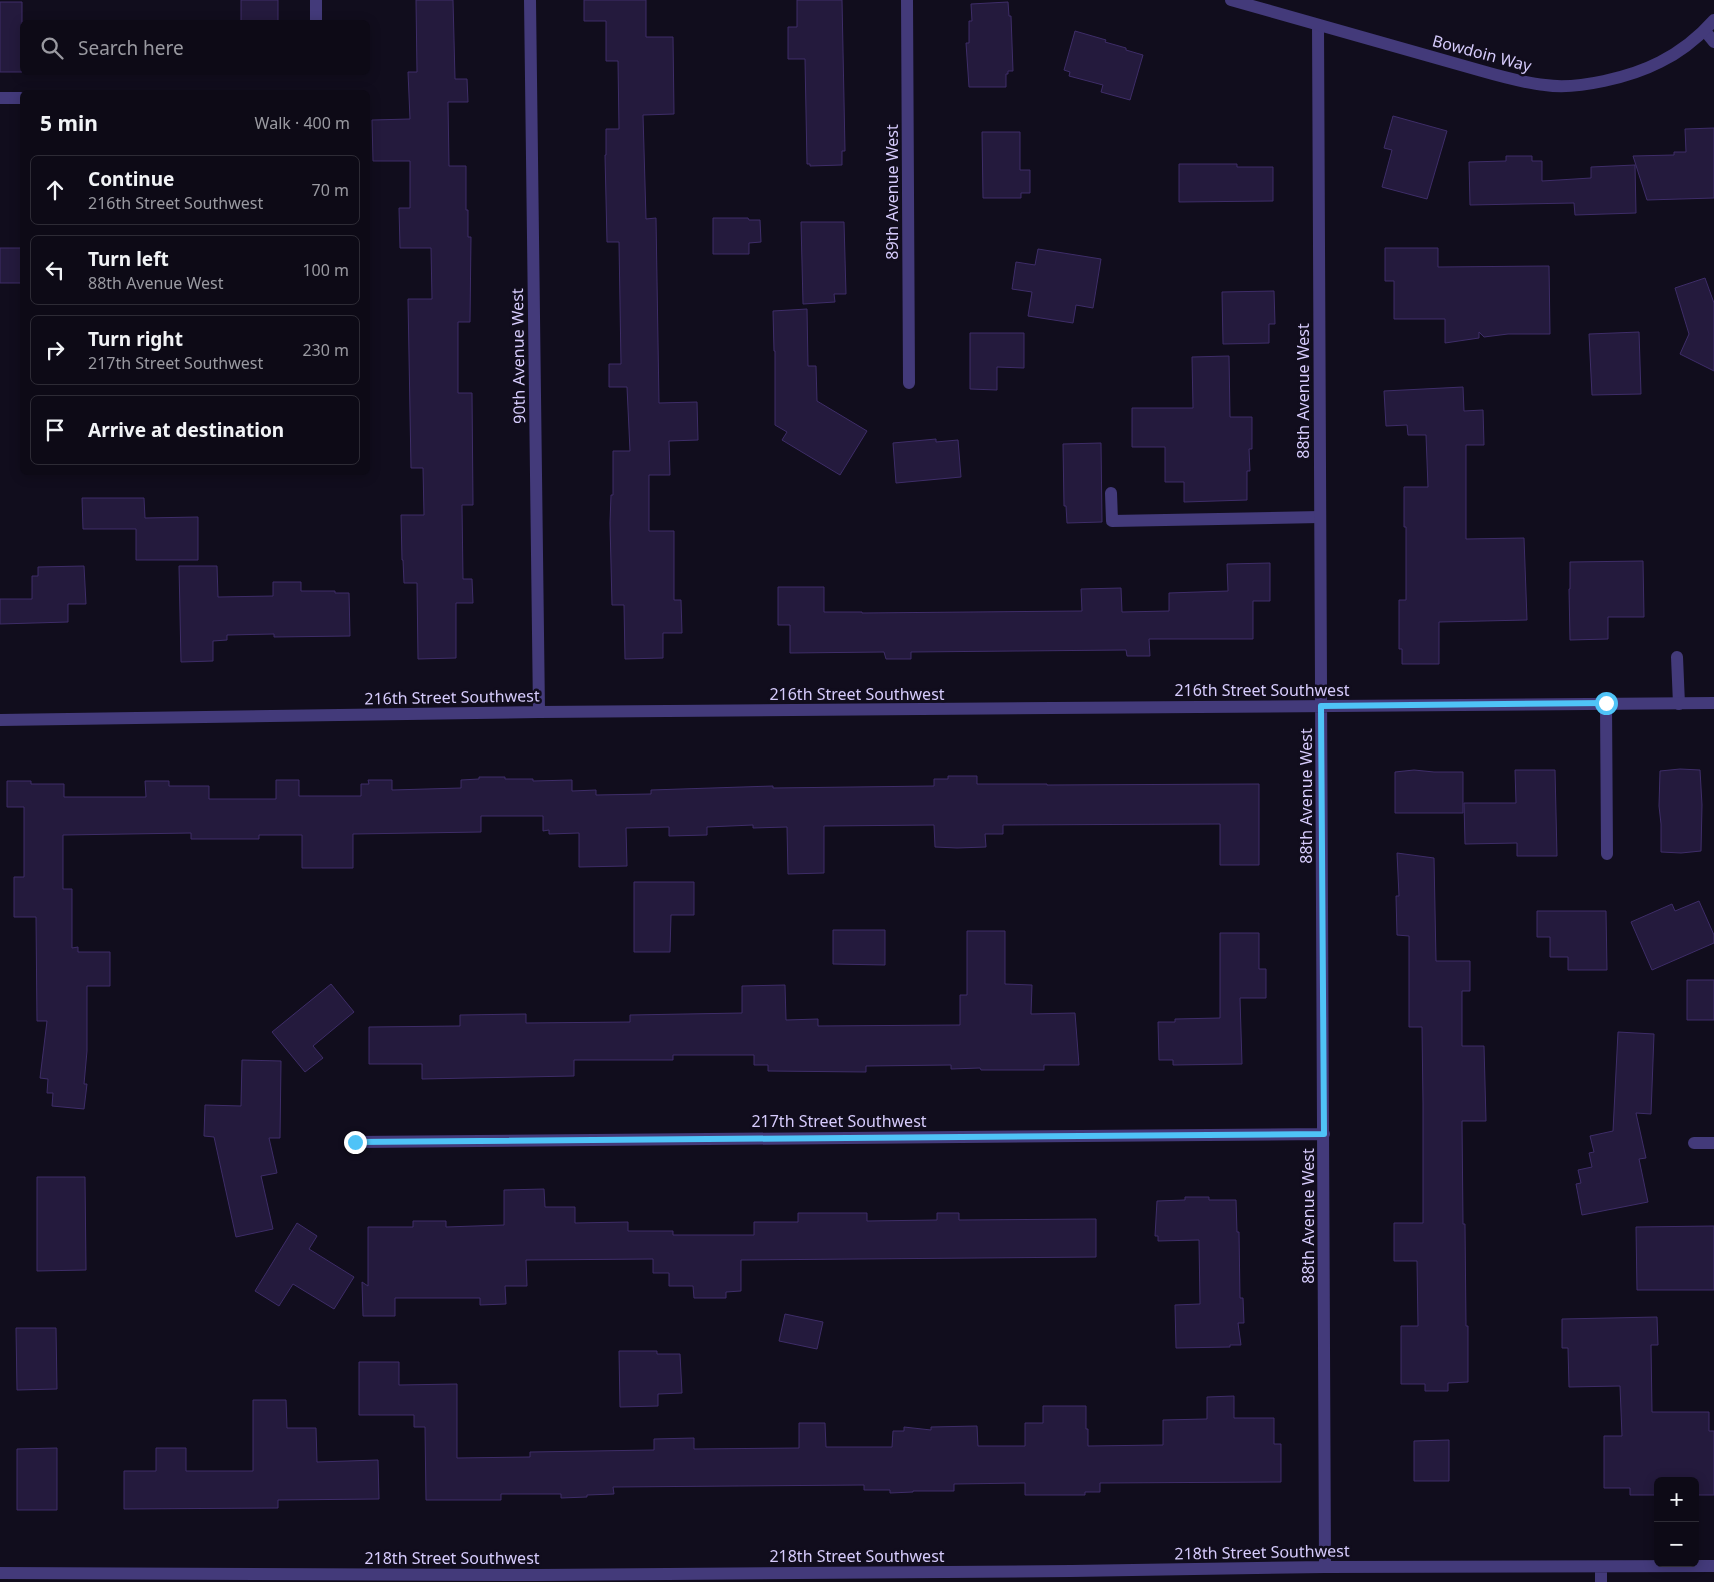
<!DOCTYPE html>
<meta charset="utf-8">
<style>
:root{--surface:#0d0a16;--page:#16131f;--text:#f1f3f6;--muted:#9a9aa1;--line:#2d2b35}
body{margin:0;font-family:"Noto Sans",sans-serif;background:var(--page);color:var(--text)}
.controls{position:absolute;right:15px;bottom:15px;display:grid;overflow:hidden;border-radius:8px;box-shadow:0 2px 12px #0003}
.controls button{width:45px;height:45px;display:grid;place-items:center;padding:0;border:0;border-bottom:1px solid var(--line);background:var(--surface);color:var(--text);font:25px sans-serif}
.stop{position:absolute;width:15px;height:15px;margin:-11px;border:4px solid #4fc3f7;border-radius:50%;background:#fff}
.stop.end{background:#4fc3f7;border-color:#fff;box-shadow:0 1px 5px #0008}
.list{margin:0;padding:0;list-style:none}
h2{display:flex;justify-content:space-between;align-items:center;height:65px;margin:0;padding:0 20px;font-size:21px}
h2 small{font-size:16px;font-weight:400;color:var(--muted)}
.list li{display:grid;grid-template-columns:32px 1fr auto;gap:15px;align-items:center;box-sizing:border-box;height:70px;margin:0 10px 10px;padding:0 10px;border:1px solid var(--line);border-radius:8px}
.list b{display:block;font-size:19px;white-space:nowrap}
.list p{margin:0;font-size:16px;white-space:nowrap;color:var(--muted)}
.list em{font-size:16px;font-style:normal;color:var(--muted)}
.icon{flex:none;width:28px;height:28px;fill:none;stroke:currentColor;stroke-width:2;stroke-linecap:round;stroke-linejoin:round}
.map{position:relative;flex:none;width:1714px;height:1582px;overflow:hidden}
.search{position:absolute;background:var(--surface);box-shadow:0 2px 12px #0003;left:20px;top:20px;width:350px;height:55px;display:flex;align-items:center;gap:12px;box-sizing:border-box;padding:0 18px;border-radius:8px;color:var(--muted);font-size:19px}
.panel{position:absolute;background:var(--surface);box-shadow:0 2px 12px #0003;left:20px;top:90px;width:350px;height:385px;border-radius:8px}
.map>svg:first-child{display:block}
.building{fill:#241a3d;stroke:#3e2d68}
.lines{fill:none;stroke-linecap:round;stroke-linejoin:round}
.service{stroke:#433a7a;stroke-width:12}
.minor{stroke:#433a7a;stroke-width:12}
.tertiary{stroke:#433a7a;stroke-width:12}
.route{stroke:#4fc3f7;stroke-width:6}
.labels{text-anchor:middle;stroke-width:5;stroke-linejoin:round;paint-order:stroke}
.street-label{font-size:16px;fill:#d6cbfc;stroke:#110d1d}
</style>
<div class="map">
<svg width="1714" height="1582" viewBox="0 0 1714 1582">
<rect width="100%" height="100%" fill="#110d1d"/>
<path class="building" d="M 241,0 L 278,0 L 278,22 L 241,22 Z
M 416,0 L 453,0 L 455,79 L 467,79 L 468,102 L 448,102 L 449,166 L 466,166 L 466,210 L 468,210 L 468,237 L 471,237 L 470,322 L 458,322 L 458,393 L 472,393 L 473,505 L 462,505 L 463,579 L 472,579 L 473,603 L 456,603 L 456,658 L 418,659 L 417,583 L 404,583 L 403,560 L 402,560 L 401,515 L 424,515 L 423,468 L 411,468 L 408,299 L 432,299 L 431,248 L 400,248 L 399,208 L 410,208 L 410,161 L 373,161 L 372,120 L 410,119 L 408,72 L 417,72 Z
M 584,0 L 646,0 L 646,37 L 673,37 L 674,114 L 643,115 L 646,219 L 656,218 L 659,403 L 697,402 L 698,440 L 669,441 L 670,475 L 649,475 L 649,531 L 674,531 L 674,600 L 681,600 L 682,633 L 663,633 L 663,658 L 625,659 L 624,605 L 612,605 L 610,523 L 611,495 L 613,495 L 613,451 L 630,451 L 627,387 L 609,387 L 609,364 L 621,364 L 619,242 L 607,242 L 605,155 L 606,155 L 606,129 L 619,129 L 618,61 L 606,61 L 606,21 L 584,21 Z
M 797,0 L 842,0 L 845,151 L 842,151 L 842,165 L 810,166 L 810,164 L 807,164 L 805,59 L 788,59 L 788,27 L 797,27 Z
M 0,2 L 22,2 L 22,72 L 0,72 Z
M 1008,2 L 1009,16 L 1011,16 L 1013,71 L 1008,71 L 1008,74 L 1006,74 L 1006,87 L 969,87 L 966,43 L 969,43 L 969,21 L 972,21 L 971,4 Z
M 1075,31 L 1106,40 L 1105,42 L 1126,48 L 1126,50 L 1143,55 L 1130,100 L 1101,92 L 1103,85 L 1069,76 L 1070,72 L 1064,70 Z
M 1393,116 L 1447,131 L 1427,199 L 1382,187 L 1392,150 L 1384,148 Z
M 1714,128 L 1714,198 L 1647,200 L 1633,156 L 1674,155 L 1674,152 L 1686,152 L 1685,129 Z
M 982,132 L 1020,132 L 1020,170 L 1030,170 L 1030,193 L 1021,193 L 1021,198 L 983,198 Z
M 1506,156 L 1532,156 L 1532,161 L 1542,161 L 1542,181 L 1591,178 L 1591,167 L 1635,165 L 1636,213 L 1575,215 L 1574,203 L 1470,205 L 1469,162 L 1506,161 Z
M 1179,164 L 1237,164 L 1237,167 L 1273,167 L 1273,201 L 1179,202 Z
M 713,218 L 748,218 L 749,220 L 760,220 L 761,242 L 749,243 L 749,254 L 713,254 Z
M 801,222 L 844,222 L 846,294 L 834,294 L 835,302 L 803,304 Z
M 0,248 L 22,248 L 22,283 L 0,283 Z
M 1385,248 L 1438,248 L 1438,267 L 1549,266 L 1550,334 L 1508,334 L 1484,337 L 1479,332 L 1479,338 L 1445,343 L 1445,319 L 1394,319 L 1394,281 L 1385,281 Z
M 1038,249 L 1101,259 L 1093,308 L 1076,305 L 1073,323 L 1028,316 L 1032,292 L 1012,289 L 1016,262 L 1035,265 Z
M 1705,278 L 1714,303 L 1714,371 L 1680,354 L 1689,334 L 1675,288 Z
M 1274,291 L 1275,324 L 1269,324 L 1269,343 L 1223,344 L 1222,292 Z
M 807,309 L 808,366 L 816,366 L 817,401 L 867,431 L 840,475 L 782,440 L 787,432 L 775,425 L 775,351 L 774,351 L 773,311 Z
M 1639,332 L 1641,394 L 1592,395 L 1589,334 Z
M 970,333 L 1024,333 L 1024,368 L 997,367 L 997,390 L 970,389 Z
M 1229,356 L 1230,417 L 1252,417 L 1252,449 L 1249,449 L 1250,471 L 1247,471 L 1247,500 L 1184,502 L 1184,482 L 1165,482 L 1165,447 L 1132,447 L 1132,408 L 1193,408 L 1192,357 Z
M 1463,387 L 1464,411 L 1483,410 L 1484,445 L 1466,445 L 1466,539 L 1524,538 L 1527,620 L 1439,622 L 1439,664 L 1402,664 L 1402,649 L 1399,649 L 1399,600 L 1406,600 L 1406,527 L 1404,527 L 1404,487 L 1428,487 L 1426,435 L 1408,435 L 1407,425 L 1386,426 L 1384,391 Z
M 936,439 L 936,442 L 958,440 L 961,477 L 896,483 L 893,443 Z
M 1101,443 L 1102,522 L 1067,523 L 1066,506 L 1064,506 L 1063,444 Z
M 82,498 L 144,498 L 145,518 L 198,517 L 198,560 L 136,560 L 136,529 L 83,529 Z
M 1643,561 L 1644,617 L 1608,617 L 1608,639 L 1570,640 L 1569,589 L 1570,589 L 1570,562 Z
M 1270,563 L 1270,601 L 1253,601 L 1253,639 L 1149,639 L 1150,656 L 1127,656 L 1126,650 L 911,652 L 911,659 L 886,659 L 884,652 L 790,653 L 790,625 L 778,625 L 778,587 L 824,587 L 824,612 L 862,612 L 862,613 L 1082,611 L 1081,589 L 1121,588 L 1122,612 L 1169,611 L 1169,593 L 1228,591 L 1227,564 Z
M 84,566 L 86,604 L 68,604 L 68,622 L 0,624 L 0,599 L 32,599 L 32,576 L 38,576 L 38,567 Z
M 179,566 L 217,566 L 218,597 L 273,596 L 273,582 L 301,582 L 301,591 L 335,591 L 335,593 L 349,593 L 350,636 L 274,637 L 274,634 L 227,635 L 227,640 L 213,641 L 213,661 L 181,662 Z
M 1680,769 L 1700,770 L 1702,805 L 1701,851 L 1681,853 L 1661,852 L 1661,824 L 1659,806 L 1660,771 Z
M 1414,770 L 1434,772 L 1463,772 L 1463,813 L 1395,813 L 1395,772 Z
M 1515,770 L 1555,770 L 1557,856 L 1517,856 L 1517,843 L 1465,844 L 1464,803 L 1516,803 Z
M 948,776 L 977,776 L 977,784 L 1047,784 L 1047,785 L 1259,784 L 1259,865 L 1220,865 L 1220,824 L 1003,825 L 1003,834 L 985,834 L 986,847 L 957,848 L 935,847 L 934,825 L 824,826 L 824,873 L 788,874 L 787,827 L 753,828 L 753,825 L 707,827 L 707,835 L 669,836 L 669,827 L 626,828 L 627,866 L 579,867 L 579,833 L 549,834 L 549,830 L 543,831 L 543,816 L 481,816 L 481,832 L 353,834 L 353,868 L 302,868 L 302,835 L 259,835 L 259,839 L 191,839 L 191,833 L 63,835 L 63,889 L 72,889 L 72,948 L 78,947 L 78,952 L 110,952 L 110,986 L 87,986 L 87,1051 L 84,1084 L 87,1084 L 84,1109 L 52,1106 L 53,1093 L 47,1093 L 48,1079 L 40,1078 L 47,1021 L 37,1021 L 36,917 L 14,917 L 14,877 L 24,877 L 24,807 L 7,807 L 7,781 L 31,781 L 31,784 L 64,784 L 64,797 L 146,797 L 145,781 L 169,781 L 169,786 L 209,786 L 209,799 L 276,799 L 276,780 L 299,780 L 299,796 L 361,796 L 361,784 L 369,784 L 368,780 L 392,780 L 392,790 L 461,788 L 461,780 L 479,779 L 479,777 L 505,777 L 505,779 L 533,779 L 533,781 L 572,780 L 572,791 L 596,790 L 596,795 L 651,794 L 651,790 L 773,786 L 773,788 L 934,786 L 934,779 L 948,779 Z
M 1397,853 L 1434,858 L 1436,961 L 1470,961 L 1470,991 L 1462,991 L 1462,1046 L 1484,1046 L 1486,1121 L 1462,1121 L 1463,1224 L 1465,1224 L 1466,1326 L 1468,1326 L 1468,1382 L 1448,1383 L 1448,1391 L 1425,1391 L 1425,1384 L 1401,1384 L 1401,1326 L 1418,1326 L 1417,1261 L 1394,1261 L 1394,1223 L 1423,1223 L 1423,1104 L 1422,1027 L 1409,1027 L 1409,936 L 1397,935 L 1396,896 L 1399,896 Z
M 634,882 L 694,882 L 694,915 L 671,915 L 670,952 L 634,952 Z
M 1699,901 L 1714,935 L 1714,943 L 1652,970 L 1631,922 L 1672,904 L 1675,911 Z
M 1537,911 L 1606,911 L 1607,970 L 1568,970 L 1568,957 L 1550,957 L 1550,937 L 1537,937 Z
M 833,930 L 885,930 L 885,965 L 833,964 Z
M 967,931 L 1005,931 L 1005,984 L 1032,985 L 1031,1014 L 1075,1013 L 1079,1065 L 1044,1065 L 1044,1070 L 981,1070 L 980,1068 L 951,1069 L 951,1065 L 866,1066 L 866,1072 L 768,1071 L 768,1065 L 754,1065 L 754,1055 L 673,1055 L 673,1060 L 574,1060 L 574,1076 L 422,1079 L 422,1064 L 369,1064 L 369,1027 L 460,1026 L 460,1015 L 526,1014 L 526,1023 L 630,1022 L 630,1015 L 742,1013 L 742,986 L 785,985 L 786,1020 L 818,1019 L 818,1026 L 960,1025 L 960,995 L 967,995 Z
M 1220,933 L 1259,933 L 1259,969 L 1266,969 L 1266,998 L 1240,998 L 1242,1064 L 1173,1065 L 1173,1060 L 1159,1060 L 1158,1022 L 1175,1022 L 1175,1019 L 1220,1018 Z
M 1687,980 L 1714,980 L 1714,1020 L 1687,1020 Z
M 331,984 L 354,1012 L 313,1046 L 323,1058 L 305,1072 L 272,1032 Z
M 1618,1032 L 1654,1034 L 1651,1114 L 1636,1113 L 1646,1158 L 1639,1159 L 1648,1202 L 1582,1215 L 1576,1184 L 1581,1183 L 1578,1170 L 1592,1167 L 1589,1153 L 1594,1152 L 1590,1136 L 1613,1131 Z
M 242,1060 L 281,1061 L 280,1138 L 269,1138 L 277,1173 L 261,1176 L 273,1229 L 236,1237 L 214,1137 L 204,1136 L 205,1105 L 241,1106 Z
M 37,1177 L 85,1177 L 86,1270 L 37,1271 Z
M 544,1189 L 545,1207 L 575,1207 L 575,1223 L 628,1222 L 628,1231 L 673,1231 L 673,1235 L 754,1235 L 754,1222 L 798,1222 L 798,1213 L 867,1213 L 867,1221 L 937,1220 L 937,1213 L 959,1213 L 959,1220 L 1096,1219 L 1096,1257 L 741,1260 L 741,1291 L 726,1292 L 726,1298 L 694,1298 L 693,1286 L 669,1286 L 669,1273 L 653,1273 L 653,1259 L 526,1260 L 527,1286 L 505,1286 L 506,1304 L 480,1305 L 480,1298 L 395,1298 L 395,1316 L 363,1316 L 362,1282 L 368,1286 L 368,1227 L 413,1227 L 413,1221 L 446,1221 L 446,1227 L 504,1225 L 504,1190 Z
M 1185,1197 L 1209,1197 L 1209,1200 L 1236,1200 L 1237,1232 L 1239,1232 L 1240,1298 L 1243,1298 L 1244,1323 L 1238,1323 L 1241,1345 L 1230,1345 L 1230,1347 L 1176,1348 L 1175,1305 L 1200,1304 L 1199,1240 L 1158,1241 L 1158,1236 L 1155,1236 L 1157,1201 L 1185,1200 Z
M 297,1223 L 317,1236 L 309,1249 L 354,1277 L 334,1309 L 293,1284 L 279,1306 L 255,1291 Z
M 1714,1226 L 1714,1290 L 1637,1290 L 1636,1227 Z
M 785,1314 L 823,1322 L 817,1349 L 779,1341 Z
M 1657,1317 L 1658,1345 L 1651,1345 L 1652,1412 L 1709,1412 L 1709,1431 L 1714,1431 L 1714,1495 L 1695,1495 L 1695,1481 L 1658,1481 L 1658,1495 L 1630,1495 L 1630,1488 L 1604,1488 L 1604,1436 L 1622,1436 L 1620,1386 L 1569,1387 L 1568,1348 L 1562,1348 L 1562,1319 Z
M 16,1328 L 56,1328 L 57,1389 L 17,1390 Z
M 619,1351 L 657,1351 L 657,1354 L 680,1354 L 682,1393 L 658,1394 L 658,1406 L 620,1407 Z
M 359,1362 L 399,1362 L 399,1385 L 457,1384 L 457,1458 L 530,1457 L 530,1452 L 654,1450 L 654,1439 L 694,1438 L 694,1449 L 799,1448 L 799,1423 L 825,1423 L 826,1447 L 892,1447 L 893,1431 L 904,1431 L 904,1427 L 931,1430 L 931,1427 L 977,1426 L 978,1446 L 1025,1446 L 1025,1423 L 1043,1423 L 1043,1406 L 1086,1406 L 1086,1429 L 1088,1429 L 1088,1446 L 1163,1445 L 1163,1420 L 1207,1419 L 1207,1397 L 1234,1396 L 1234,1418 L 1274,1418 L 1274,1444 L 1281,1444 L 1281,1482 L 1100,1483 L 1100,1492 L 1085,1492 L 1085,1495 L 1025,1495 L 1025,1483 L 954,1484 L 954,1491 L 913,1491 L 913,1492 L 890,1493 L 890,1490 L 864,1490 L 864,1485 L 613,1487 L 614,1494 L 587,1495 L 587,1497 L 561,1498 L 561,1494 L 501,1494 L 501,1500 L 426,1500 L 425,1427 L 414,1427 L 414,1415 L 359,1415 Z
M 253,1400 L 286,1400 L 287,1428 L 316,1428 L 317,1462 L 378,1460 L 379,1499 L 278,1500 L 278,1508 L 124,1509 L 124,1471 L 156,1471 L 156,1448 L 186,1448 L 186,1471 L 253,1471 Z
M 1449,1440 L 1449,1481 L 1414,1481 L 1414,1441 Z
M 57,1448 L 57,1510 L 17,1510 L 17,1449 Z"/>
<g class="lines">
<path class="service" d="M 316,22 L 316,0
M 1705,31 L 1714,42
M 0,98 L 22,98
M 1111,493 L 1112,521 L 1320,517
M 1677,657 L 1679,704
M 1606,703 L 1607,854"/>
<path class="minor" d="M 530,0 L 539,712
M 907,0 L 909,383
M 1318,25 L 1325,1567
M 0,720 L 539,712 L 1714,703
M 355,1142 L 1324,1134
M 1694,1143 L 1714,1143
M 1601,1567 L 1601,1582
M 0,1573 L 538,1575 L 1071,1571 L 1325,1567 L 1714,1566"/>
<path class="tertiary" d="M 1231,0 L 1482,71 C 1503,77 1524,83 1545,85 C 1578,90 1631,77 1660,62 C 1680,52 1699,37 1714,20"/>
</g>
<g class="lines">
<path class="route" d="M 355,1142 L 1324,1134 L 1321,706 L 1606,703"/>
</g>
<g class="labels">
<g class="street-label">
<text transform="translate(1482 53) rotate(15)" y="6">Bowdoin Way</text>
<text transform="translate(892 192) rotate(-90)" y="6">89th Avenue West</text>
<text transform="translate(518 356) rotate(-91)" y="6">90th Avenue West</text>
<text transform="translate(1303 391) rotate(-90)" y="6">88th Avenue West</text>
<text x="1262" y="696">216th Street Southwest</text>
<text x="857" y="700">216th Street Southwest</text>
<text transform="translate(452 697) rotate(-1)" y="6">216th Street Southwest</text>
<text transform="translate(1306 796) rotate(-90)" y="6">88th Avenue West</text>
<text x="839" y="1127">217th Street Southwest</text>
<text transform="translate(1308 1216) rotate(-90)" y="6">88th Avenue West</text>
<text transform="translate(1262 1552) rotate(-1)" y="6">218th Street Southwest</text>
<text x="857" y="1562">218th Street Southwest</text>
<text x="452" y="1564">218th Street Southwest</text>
</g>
</g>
</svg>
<div class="controls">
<button>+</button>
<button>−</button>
</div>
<div class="stop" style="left:1606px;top:703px"></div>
<div class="stop end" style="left:355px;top:1142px"></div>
<div class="search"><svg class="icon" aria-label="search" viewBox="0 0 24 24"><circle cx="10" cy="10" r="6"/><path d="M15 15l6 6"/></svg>Search here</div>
<section class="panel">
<h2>5 min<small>Walk · 400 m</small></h2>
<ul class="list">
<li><svg class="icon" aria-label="ahead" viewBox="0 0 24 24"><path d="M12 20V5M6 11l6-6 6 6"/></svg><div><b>Continue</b><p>216th Street Southwest</p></div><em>70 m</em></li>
<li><svg class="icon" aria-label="left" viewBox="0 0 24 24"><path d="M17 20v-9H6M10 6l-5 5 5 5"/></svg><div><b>Turn left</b><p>88th Avenue West</p></div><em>100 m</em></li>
<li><svg class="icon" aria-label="right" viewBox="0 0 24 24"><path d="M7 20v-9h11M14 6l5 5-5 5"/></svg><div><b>Turn right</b><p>217th Street Southwest</p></div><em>230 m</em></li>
<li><svg class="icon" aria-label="arrive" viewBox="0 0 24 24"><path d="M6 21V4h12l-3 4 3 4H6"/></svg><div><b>Arrive at destination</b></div></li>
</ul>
</section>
</div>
